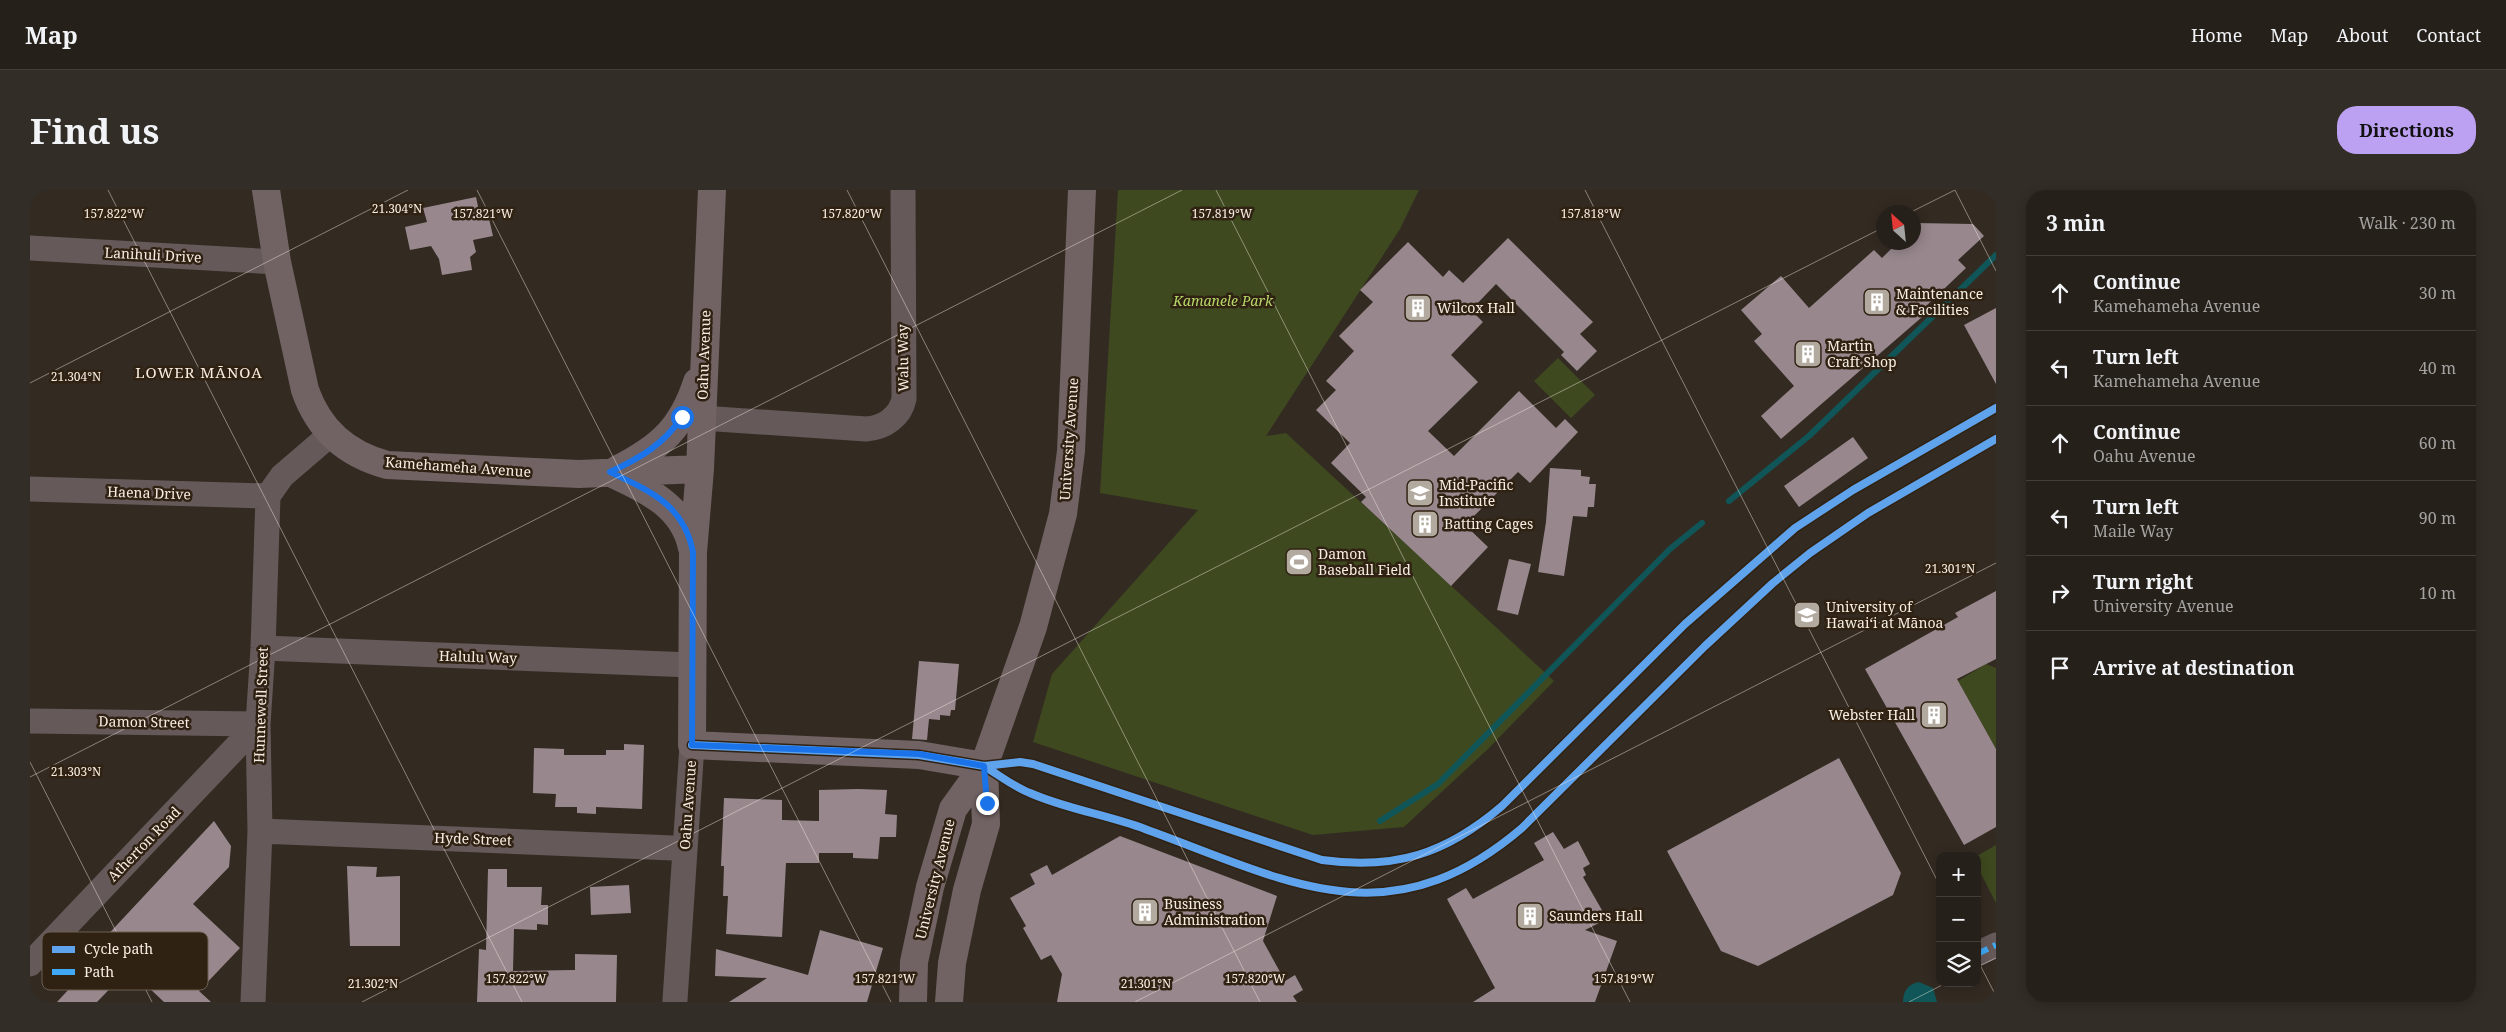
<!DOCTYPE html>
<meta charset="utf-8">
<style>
:root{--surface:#26201a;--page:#322d27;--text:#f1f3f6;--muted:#a4a3a2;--line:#423e39;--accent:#bca0f2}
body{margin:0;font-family:"Noto Serif",serif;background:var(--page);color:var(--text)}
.controls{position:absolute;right:15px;bottom:15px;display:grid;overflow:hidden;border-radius:10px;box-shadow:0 2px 12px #0003}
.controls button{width:45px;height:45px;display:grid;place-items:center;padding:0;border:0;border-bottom:1px solid var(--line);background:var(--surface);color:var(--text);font:25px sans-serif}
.compass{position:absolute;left:1846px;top:15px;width:45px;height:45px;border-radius:50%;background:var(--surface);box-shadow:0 2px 12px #0003;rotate:333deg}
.stop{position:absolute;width:15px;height:15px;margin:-11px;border:4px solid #1a73e8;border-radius:50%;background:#fff}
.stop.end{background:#1a73e8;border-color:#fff;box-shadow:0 1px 5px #0008}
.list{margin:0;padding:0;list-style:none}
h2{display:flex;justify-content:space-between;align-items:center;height:65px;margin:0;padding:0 20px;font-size:21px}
h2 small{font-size:16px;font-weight:400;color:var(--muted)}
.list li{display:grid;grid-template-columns:32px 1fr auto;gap:15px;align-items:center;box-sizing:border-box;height:75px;padding:0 20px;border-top:1px solid var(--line)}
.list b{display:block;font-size:19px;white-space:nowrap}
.list p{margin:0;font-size:16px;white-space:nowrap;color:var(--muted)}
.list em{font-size:16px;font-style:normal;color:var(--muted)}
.icon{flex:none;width:28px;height:28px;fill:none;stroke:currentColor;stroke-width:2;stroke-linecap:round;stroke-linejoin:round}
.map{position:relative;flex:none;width:1966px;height:812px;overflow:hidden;border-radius:20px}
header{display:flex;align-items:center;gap:30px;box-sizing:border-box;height:70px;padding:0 25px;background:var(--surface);border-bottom:1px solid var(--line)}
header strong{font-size:24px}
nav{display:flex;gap:28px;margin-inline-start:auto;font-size:18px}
.intro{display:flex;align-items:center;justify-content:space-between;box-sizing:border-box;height:120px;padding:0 30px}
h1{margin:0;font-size:35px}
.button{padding:12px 22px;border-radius:20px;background:var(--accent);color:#111;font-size:18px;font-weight:700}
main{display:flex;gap:30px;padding:0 30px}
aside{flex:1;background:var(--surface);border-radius:20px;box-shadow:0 2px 12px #0003}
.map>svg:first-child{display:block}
.green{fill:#3e491f}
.water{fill:#105658}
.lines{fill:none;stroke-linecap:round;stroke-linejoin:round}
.stream{stroke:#105658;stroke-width:6}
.building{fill:#98888e}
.street{stroke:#66595a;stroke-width:25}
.secondary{stroke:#716263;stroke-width:28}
.quiet{stroke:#3fa9f5;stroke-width:6;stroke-dasharray:12 6;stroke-linecap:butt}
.cycleway-casing{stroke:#302212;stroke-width:11}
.cycleway{stroke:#60a3ed;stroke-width:8}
.route{stroke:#1a73e8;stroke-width:6}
.ticks{fill:none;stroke:#f7eee3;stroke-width:1;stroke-opacity:0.45}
.labels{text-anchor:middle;stroke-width:5;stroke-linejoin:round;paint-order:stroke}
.street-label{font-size:14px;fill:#f7eee3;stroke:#302212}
.poi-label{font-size:14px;fill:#f7eee3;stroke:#302212;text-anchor:start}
.park-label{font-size:14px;font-style:italic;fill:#b6d868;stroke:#302212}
.neighbourhood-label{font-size:15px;letter-spacing:1px;fill:#f7eee3;stroke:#302212}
.key{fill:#302212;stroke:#6c5f51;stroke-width:1}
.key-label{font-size:14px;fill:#f7eee3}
.ticks-label{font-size:12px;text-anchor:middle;fill:#f7eee3;stroke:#302212;stroke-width:5;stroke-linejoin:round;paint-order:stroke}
</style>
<header>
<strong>Map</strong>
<nav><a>Home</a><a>Map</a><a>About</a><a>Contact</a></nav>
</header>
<div class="intro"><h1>Find us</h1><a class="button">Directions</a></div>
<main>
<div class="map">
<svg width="1966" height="812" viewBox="0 0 1966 812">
<rect width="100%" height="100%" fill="#332b22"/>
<path class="green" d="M 1088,0 L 1389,0 L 1370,39 L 1236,246 L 1256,243 L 1524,491 L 1459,558 L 1374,637 L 1283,645 L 1003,552 L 1022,484 L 1168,320 L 1070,303 Z
M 1528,168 L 1565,205 L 1541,228 L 1504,191 Z
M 1956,474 L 1966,478 L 1966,559 L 1928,491 Z
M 1966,655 L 1966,713 L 1947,676 L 1947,666 Z"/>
<path class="water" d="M 1889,792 L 1903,798 L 1907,812 L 1873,812 C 1873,801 1878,794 1889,792 Z"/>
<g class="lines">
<path class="stream" d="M 1699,311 L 1779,246 L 1966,65
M 1350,631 L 1408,594 L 1640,359 L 1672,333"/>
</g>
<path class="building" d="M 446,7 L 449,21 L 457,20 L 463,46 L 443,50 L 446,62 L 440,67 L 442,80 L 412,85 L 409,69 L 401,56 L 380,60 L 375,37 L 397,32 L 393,18 Z
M 1884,33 L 1943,34 L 1954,46 L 1928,70 L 1936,78 L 1895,117 L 1899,121 L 1751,249 L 1731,226 L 1764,196 L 1724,151 L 1732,144 L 1711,120 L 1751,86 L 1779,118 L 1844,60 L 1852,68 L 1868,52 L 1884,52 Z
M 1478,48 L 1563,132 L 1550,144 L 1567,161 L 1547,181 L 1531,165 L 1534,162 L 1466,94 L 1441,120 L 1453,132 L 1421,165 L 1448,192 L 1398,241 L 1424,266 L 1489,201 L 1526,238 L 1535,229 L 1548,242 L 1500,293 L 1488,282 L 1435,335 L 1458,357 L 1421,396 L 1331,312 L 1336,307 L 1301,273 L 1320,253 L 1286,220 L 1306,200 L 1296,191 L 1324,161 L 1309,146 L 1343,112 L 1330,100 L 1378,52 L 1413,87 L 1419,80 L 1433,93 Z
M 1966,118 L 1966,194 L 1934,135 Z
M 1823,247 L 1838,268 L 1769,317 L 1754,296 Z
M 1520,278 L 1551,280 L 1551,286 L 1560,287 L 1559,294 L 1566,294 L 1564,317 L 1558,317 L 1557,327 L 1543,326 L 1534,386 L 1508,382 L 1516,332 Z
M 1479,369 L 1501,374 L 1488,425 L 1467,420 Z
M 1966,401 L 1966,469 L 1927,489 L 1966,559 L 1966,637 L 1934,655 L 1835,479 L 1928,427 L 1925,423 Z
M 889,471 L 929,474 L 925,520 L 921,520 L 920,526 L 910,525 L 910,530 L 899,529 L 897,550 L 882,549 Z
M 594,554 L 614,555 L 612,619 L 566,617 L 566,624 L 547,623 L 547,617 L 525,617 L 526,604 L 503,603 L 504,558 L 534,559 L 534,565 L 576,565 L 576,560 L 594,560 Z
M 1809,568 L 1871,683 L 1863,705 L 1728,776 L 1691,761 L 1637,661 Z
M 828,599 L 857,600 L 855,624 L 867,625 L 866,647 L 850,647 L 848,669 L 823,668 L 823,663 L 789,663 L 789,673 L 756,673 L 752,747 L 696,744 L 698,706 L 693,706 L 694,676 L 691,676 L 694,608 L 752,610 L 752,630 L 789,631 L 789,600 Z
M 184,631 L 201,656 L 199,677 L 163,714 L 210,758 L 169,801 L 181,812 L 134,812 L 99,779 L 67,812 L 27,812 L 39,799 L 34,794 L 73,754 L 71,752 Z
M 1523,642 L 1534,659 L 1548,651 L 1560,674 L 1553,678 L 1556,685 L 1553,687 L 1577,729 L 1555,740 L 1587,751 L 1565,812 L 1443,812 L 1465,798 L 1417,709 L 1436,698 L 1443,709 L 1514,670 L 1504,653 Z
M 1090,646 L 1247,706 L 1233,751 L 1255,791 L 1265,785 L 1273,800 L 1263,806 L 1267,812 L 1027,812 L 1032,784 L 1021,765 L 1011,770 L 993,738 L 996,736 L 980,708 L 1005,694 L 1000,684 L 1017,675 L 1022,685 Z
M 317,676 L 347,677 L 346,687 L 370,686 L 370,756 L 320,756 Z
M 458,679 L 477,679 L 477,697 L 512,697 L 511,715 L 518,715 L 518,735 L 507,734 L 507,740 L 484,739 L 483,781 L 545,780 L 545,764 L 587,765 L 586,812 L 447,812 L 449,759 L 456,760 Z
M 599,695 L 601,723 L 561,725 L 560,697 Z
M 790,740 L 853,758 L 837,812 L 699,812 L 737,788 L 685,786 L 686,759 L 778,785 Z"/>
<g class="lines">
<path class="street" d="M 0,58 L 247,72
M 672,228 L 836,239 C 854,238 870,227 874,209 L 873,0
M 0,299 L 238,306
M 233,458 L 662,475
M 0,531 L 228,534
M 230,641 L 643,658 L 655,657
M 1947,764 L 1966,755
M 0,774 L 228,534
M 645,810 L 662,555
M 223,812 L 230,641 L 228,534 L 233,458 L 238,306 L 252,286 L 301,244"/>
<path class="secondary" d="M 236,0 L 247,72 L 275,200 C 289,240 316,264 357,275 L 549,284 L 670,279
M 682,0 L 670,279 L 663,362 L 662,555 L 889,565 L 954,576
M 588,279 C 631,257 652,238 667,192
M 585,285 C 620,301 654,318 662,358
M 883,812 L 884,772 L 900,697 L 923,619 L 954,576 L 1003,437 L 1033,324 L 1041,261 L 1052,0
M 919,812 L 922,773 L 937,700 L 956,634 L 954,576"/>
<path class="quiet" d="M 1947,764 L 1966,755"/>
<g class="cycleway-casing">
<path id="cycleway" d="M 662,555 L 889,565 L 954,576 L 990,572 L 1003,574 L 1292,670 C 1365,680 1416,664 1472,616 L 1655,434 L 1765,338 L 1823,300 L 1966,218
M 954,576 C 969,585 984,597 1000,603 C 1036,619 1078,625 1115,639 C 1258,691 1358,752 1492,638 L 1675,456 L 1743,393 L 1780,363 L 1838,323 L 1966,249"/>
</g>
<use href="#cycleway" class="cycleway"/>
</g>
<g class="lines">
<path class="route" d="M 652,227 C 633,255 610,268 580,282 C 620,301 654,315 663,362 L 662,555 L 889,564 L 954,576 L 957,613"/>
</g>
<path class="ticks" d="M 78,0 L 492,812M 447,0 L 861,812M 817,0 L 1230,812M 1186,0 L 1600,812M 1555,0 L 1910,696M 1925,0 L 1966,81M 1881,22 L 1925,0M 0,193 L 378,0M 0,572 L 122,812M 0,587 L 1152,0M 1947,769 L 1966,806M 1947,777 L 1966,768M 332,812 L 1854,37M 1105,812 L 1966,373M 1879,812 L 1916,793"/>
<defs>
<g id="building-square" transform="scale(1.4375)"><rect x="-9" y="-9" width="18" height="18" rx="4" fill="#b2aa9f" stroke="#302212"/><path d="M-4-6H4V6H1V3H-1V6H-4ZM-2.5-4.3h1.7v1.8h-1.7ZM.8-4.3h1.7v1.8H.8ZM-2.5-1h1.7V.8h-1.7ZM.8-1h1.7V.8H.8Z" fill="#fff"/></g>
<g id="school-square" transform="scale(1.4375)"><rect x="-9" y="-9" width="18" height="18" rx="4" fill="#b2aa9f" stroke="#302212"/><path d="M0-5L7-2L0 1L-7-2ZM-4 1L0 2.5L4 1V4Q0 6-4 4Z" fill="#fff"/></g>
<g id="stadium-square" transform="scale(1.4375)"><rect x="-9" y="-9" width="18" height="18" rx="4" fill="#b2aa9f" stroke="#302212"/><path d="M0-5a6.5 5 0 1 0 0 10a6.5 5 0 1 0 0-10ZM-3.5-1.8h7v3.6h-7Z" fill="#fff"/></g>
<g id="university-square" transform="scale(1.4375)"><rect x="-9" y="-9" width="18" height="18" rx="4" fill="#b2aa9f" stroke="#302212"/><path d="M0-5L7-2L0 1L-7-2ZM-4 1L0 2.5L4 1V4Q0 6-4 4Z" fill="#fff"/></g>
</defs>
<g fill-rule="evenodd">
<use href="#building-square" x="1847" y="112"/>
<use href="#building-square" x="1388" y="118"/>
<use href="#building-square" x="1778" y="164"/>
<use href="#school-square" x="1390" y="303"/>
<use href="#building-square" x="1395" y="334"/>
<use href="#stadium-square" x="1269" y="372"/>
<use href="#university-square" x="1777" y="425"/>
<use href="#building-square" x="1904" y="525"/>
<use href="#building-square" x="1115" y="722"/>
<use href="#building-square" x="1500" y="726"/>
</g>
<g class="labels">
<g class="street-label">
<text transform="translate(123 65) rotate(3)" y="5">Lanihuli Drive</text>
<text transform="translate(674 165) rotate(-88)" y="5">Oahu Avenue</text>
<text transform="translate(873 168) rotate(-91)" y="5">Walu Way</text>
<text transform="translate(1039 249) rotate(-86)" y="5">University Avenue</text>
<text transform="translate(428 277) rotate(4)" y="5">Kamehameha Avenue</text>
<text transform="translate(119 303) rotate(2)" y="5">Haena Drive</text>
<text transform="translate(448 467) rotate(2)" y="5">Halulu Way</text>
<text transform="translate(231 515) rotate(-88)" y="5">Hunnewell Street</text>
<text transform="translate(114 532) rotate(1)" y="5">Damon Street</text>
<text transform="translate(658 615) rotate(-86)" y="5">Oahu Avenue</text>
<text transform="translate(443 649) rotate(2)" y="5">Hyde Street</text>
<text transform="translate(114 654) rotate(-46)" y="5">Atherton Road</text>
<text transform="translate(905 689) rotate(-76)" y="5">University Avenue</text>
</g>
<g class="poi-label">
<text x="1866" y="109">Maintenance<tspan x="1866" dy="16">&amp; Facilities</tspan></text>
<text x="1407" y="123">Wilcox Hall</text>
<text x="1797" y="161">Martin<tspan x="1797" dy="16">Craft Shop</tspan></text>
<text x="1409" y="300">Mid-Pacific<tspan x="1409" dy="16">Institute</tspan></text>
<text x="1414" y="339">Batting Cages</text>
<text x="1288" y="369">Damon<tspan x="1288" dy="16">Baseball Field</tspan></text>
<text x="1796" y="422">University of<tspan x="1796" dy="16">Hawaiʻi at Mānoa</tspan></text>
<text x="1885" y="530" text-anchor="end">Webster Hall</text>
<text x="1134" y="719">Business<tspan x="1134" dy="16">Administration</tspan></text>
<text x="1519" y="731">Saunders Hall</text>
</g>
<g class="park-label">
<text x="1193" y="116">Kamanele Park</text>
</g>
<g class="neighbourhood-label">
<text x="169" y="188">LOWER MĀNOA</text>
</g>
</g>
<rect x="12" y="742" width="166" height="58" rx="8" class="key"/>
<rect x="22" y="756" width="23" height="7" fill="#60a3ed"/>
<rect x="22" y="779" width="23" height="6" fill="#3fa9f5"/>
<g class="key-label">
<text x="54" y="764">Cycle path</text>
<text x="54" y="787">Path</text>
</g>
<g class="ticks-label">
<text x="367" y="23">21.304°N</text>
<text x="84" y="28">157.822°W</text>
<text x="453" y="28">157.821°W</text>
<text x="822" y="28">157.820°W</text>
<text x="1192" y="28">157.819°W</text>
<text x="1561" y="28">157.818°W</text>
<text x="46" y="191">21.304°N</text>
<text x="1920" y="383">21.301°N</text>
<text x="46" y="586">21.303°N</text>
<text x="486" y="793">157.822°W</text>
<text x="855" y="793">157.821°W</text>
<text x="1225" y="793">157.820°W</text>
<text x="1594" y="793">157.819°W</text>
<text x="343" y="798">21.302°N</text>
<text x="1116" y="798">21.301°N</text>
</g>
</svg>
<div class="controls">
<button>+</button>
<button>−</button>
<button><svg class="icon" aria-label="layers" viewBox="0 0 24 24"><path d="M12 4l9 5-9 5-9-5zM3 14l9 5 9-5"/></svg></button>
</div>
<svg class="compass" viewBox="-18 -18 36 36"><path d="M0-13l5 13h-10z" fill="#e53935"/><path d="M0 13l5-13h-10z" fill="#a4a3a2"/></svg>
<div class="stop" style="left:652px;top:227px"></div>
<div class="stop end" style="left:957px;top:613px"></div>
</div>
<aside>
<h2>3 min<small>Walk · 230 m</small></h2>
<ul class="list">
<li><svg class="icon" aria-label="ahead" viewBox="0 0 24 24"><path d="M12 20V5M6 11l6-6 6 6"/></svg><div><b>Continue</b><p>Kamehameha Avenue</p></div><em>30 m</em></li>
<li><svg class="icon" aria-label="left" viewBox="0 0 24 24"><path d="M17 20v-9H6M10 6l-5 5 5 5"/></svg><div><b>Turn left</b><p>Kamehameha Avenue</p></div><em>40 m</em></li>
<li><svg class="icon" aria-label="ahead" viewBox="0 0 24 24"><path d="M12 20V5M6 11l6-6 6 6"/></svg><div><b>Continue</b><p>Oahu Avenue</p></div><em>60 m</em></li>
<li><svg class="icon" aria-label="left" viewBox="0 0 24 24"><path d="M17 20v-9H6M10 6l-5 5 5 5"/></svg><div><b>Turn left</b><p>Maile Way</p></div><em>90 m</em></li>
<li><svg class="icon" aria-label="right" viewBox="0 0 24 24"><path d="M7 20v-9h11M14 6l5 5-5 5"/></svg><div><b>Turn right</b><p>University Avenue</p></div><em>10 m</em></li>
<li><svg class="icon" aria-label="arrive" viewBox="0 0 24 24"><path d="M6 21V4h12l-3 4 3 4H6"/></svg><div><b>Arrive at destination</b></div></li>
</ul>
</aside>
</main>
